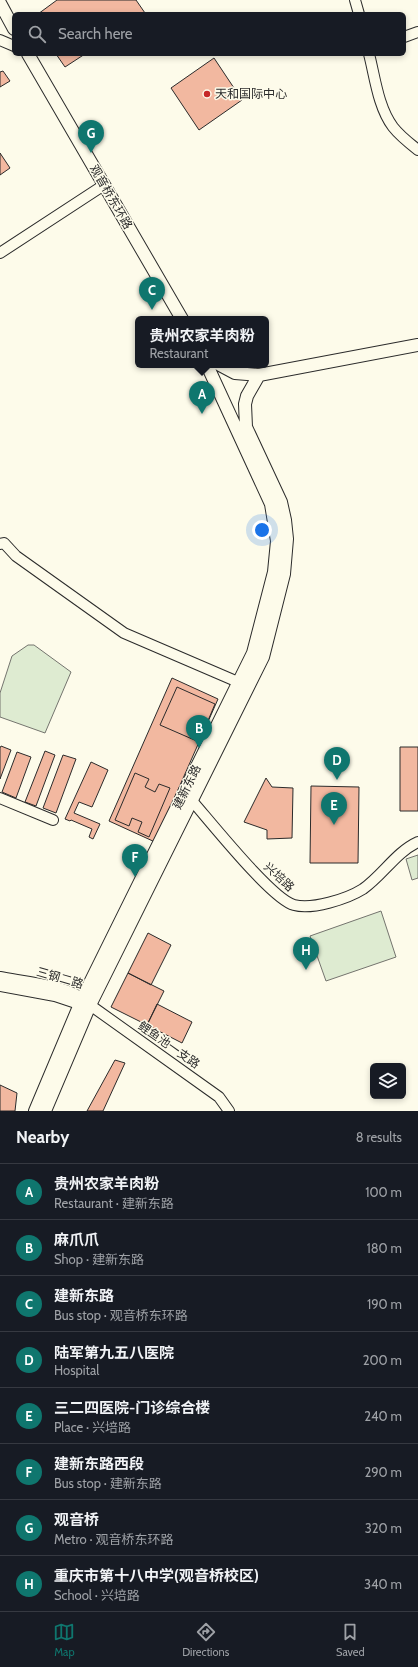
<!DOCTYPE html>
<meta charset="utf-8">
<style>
:root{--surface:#171b24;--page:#20242c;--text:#f1f3f6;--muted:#9ea1a6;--line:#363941;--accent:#0f766e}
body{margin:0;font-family:Cabin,"Noto Sans SC",sans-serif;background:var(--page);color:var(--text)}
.controls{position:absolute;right:12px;bottom:12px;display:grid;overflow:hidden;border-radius:6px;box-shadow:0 2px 6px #0003}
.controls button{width:36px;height:36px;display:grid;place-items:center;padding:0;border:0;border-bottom:1px solid var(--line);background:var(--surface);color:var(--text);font:20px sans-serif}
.you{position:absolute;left:262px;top:530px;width:14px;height:14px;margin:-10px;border:3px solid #fff;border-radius:50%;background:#1a73e8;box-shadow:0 0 0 6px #1a73e833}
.badge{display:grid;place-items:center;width:26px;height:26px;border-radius:50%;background:var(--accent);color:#fff;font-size:13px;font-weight:700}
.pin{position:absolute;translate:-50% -33px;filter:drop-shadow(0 1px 2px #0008)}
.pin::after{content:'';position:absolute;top:21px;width:14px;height:12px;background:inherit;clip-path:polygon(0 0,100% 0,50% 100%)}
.popup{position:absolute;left:135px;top:316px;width:134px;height:52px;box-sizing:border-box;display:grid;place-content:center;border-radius:6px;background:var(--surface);filter:drop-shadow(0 1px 3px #0005);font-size:13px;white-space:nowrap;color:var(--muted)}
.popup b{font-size:15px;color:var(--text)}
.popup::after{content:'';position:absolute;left:50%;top:100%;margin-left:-8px;border:8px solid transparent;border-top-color:var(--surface)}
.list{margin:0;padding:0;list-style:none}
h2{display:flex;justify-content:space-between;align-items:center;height:52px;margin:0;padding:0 16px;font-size:17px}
h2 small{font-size:13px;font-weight:400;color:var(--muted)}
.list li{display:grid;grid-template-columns:26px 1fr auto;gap:12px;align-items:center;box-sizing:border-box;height:56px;padding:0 16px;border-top:1px solid var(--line)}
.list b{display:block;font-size:15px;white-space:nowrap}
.list p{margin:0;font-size:13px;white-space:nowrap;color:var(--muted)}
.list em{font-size:13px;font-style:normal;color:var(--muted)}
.icon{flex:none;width:22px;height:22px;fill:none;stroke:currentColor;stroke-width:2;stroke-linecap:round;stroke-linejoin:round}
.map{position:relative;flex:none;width:418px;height:1111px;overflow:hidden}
.search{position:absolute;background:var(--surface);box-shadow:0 2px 6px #0003;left:12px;right:12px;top:12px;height:44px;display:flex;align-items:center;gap:10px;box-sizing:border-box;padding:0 14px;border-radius:6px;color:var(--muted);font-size:15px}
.sheet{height:500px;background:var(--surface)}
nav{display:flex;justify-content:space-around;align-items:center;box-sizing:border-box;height:56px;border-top:1px solid var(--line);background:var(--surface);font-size:11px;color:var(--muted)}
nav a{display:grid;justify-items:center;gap:2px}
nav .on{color:var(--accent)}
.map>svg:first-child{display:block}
.green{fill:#deebd1;stroke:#74746e}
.building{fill:#f2b8a0;stroke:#2b2b2b}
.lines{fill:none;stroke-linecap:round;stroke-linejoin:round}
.minor-casing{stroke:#2b2b2b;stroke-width:12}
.major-casing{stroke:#2b2b2b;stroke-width:14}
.minor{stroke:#fdfbea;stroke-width:10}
.major{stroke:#fdfbea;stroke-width:12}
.poi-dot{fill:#c62828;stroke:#fdfbea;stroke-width:1.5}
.labels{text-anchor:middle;stroke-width:3;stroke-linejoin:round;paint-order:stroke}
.poi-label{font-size:12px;fill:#2b2b2b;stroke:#fdfbea;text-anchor:start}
.street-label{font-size:12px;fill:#2b2b2b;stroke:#fdfbea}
</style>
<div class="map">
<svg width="418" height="1111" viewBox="0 0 418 1111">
<rect width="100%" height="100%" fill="#fdfbea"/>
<path class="green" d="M 28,645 L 34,645 L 71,672 L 45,733 L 0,717 L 0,693 L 12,656 Z
M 418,855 L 418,878 L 412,880 L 406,859 Z
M 381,911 L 396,957 L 326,981 L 310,936 Z"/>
<path class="building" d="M 57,0 L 136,0 L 145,13 L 38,14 Z
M 56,54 L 85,54 L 65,67 Z
M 214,58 L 242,100 L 199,130 L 171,88 Z
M 3,71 L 10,81 L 0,87 L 0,72 Z
M 0,153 L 10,168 L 0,175 Z
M 172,678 L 218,699 L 155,842 L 109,821 Z
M 177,687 L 215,704 L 199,742 L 160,725 Z
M 1,746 L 11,750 L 0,779 L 0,748 Z
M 400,747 L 418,747 L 418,811 L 400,811 Z
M 45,751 L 55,755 L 36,806 L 25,802 Z
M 17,752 L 31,757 L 16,798 L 2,792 Z
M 63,755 L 76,759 L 56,813 L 43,808 Z
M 91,762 L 108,770 L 92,807 L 79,802 L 74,813 L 100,824 L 93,839 L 89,837 L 92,829 L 71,820 L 70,821 L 65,819 Z
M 135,773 L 149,779 L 145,787 L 155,792 L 159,784 L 170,788 L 149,837 L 138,832 L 142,822 L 132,818 L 129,826 L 115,820 Z
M 266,778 L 272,787 L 293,788 L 292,838 L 267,839 L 267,830 L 244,822 Z
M 311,786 L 359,787 L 358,863 L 310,863 Z
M 148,933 L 171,945 L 151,985 L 128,973 Z
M 128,973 L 164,991 L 147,1025 L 111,1007 Z
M 157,1004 L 192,1022 L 182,1043 L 147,1025 Z
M 115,1060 L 125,1063 L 103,1111 L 87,1111 Z
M 0,1085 L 17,1093 L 15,1111 L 0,1111 Z"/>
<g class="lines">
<g class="minor-casing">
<path id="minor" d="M 355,0 L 359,14
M 404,37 L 418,32
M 0,40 L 14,46
M 369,54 C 375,77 378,107 393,127 C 400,136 409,143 418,150
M 0,253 L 104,185
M 0,544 L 4,543 L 16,556 L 124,633 L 238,682
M 187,795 C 206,816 271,899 294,905 C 312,910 347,899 363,889 C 383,875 396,852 418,842
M 0,798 L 53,820
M 0,977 C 26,982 73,985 90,1005 L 219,1097 L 229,1111
M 0,986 L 55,996 L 79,1004 L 88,1005"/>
</g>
<g class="major-casing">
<path id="major" d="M 0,3 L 14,29
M 28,54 L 182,319
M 220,365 L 235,373 L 259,375 L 418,345
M 35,1111 L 83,997 L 253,653 L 274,572 L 277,541 L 271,504 L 207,365
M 45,1111 L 90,1005 L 263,657 L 284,574 L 287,539 L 285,520 L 281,502 L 246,427 L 245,404 L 247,396 L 259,375"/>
</g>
<use href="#minor" class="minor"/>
<use href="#major" class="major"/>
</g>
<circle class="poi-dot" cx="207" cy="94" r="4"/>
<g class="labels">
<g class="poi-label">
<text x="215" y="98">天和国际中心</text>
</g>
<g class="street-label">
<text transform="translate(111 197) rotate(60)" y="4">观音桥东环路</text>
<text transform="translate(187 787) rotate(-64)" y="4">建新东路</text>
<text transform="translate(279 877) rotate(43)" y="4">兴培路</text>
<text transform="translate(60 978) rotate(16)" y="4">三钢二路</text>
<text transform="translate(169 1045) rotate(35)" y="4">鲤鱼池一支路</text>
</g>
</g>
</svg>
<div class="controls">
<button><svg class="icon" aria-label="layers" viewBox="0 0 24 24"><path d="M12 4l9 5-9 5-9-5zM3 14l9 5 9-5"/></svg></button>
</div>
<div class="you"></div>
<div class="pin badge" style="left:202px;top:414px">A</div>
<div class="popup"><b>贵州农家羊肉粉</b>Restaurant</div>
<div class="pin badge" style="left:199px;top:748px">B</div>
<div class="pin badge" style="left:152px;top:310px">C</div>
<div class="pin badge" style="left:337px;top:780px">D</div>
<div class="pin badge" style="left:334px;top:825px">E</div>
<div class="pin badge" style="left:135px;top:877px">F</div>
<div class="pin badge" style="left:91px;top:153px">G</div>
<div class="pin badge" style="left:306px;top:970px">H</div>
<div class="search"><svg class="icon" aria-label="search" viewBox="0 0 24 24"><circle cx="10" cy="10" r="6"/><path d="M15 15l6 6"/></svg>Search here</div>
</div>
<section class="sheet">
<h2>Nearby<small>8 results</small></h2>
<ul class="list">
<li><span class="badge">A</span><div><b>贵州农家羊肉粉</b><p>Restaurant · 建新东路</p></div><em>100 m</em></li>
<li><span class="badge">B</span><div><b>麻爪爪</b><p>Shop · 建新东路</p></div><em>180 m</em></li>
<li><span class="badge">C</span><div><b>建新东路</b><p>Bus stop · 观音桥东环路</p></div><em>190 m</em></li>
<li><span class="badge">D</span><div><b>陆军第九五八医院</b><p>Hospital</p></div><em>200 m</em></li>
<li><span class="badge">E</span><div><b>三二四医院-门诊综合楼</b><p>Place · 兴培路</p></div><em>240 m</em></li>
<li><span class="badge">F</span><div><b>建新东路西段</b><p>Bus stop · 建新东路</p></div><em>290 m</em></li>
<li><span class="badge">G</span><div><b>观音桥</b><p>Metro · 观音桥东环路</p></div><em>320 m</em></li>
<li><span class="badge">H</span><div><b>重庆市第十八中学(观音桥校区)</b><p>School · 兴培路</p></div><em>340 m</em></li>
</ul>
</section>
<nav>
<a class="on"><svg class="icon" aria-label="map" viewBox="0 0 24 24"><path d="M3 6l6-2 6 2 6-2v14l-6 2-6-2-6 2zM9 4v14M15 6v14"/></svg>Map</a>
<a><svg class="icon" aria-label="directions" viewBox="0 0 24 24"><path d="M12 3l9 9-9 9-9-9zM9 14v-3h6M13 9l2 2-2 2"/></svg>Directions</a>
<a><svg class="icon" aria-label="saved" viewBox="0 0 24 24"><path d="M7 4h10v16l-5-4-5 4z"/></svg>Saved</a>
</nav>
